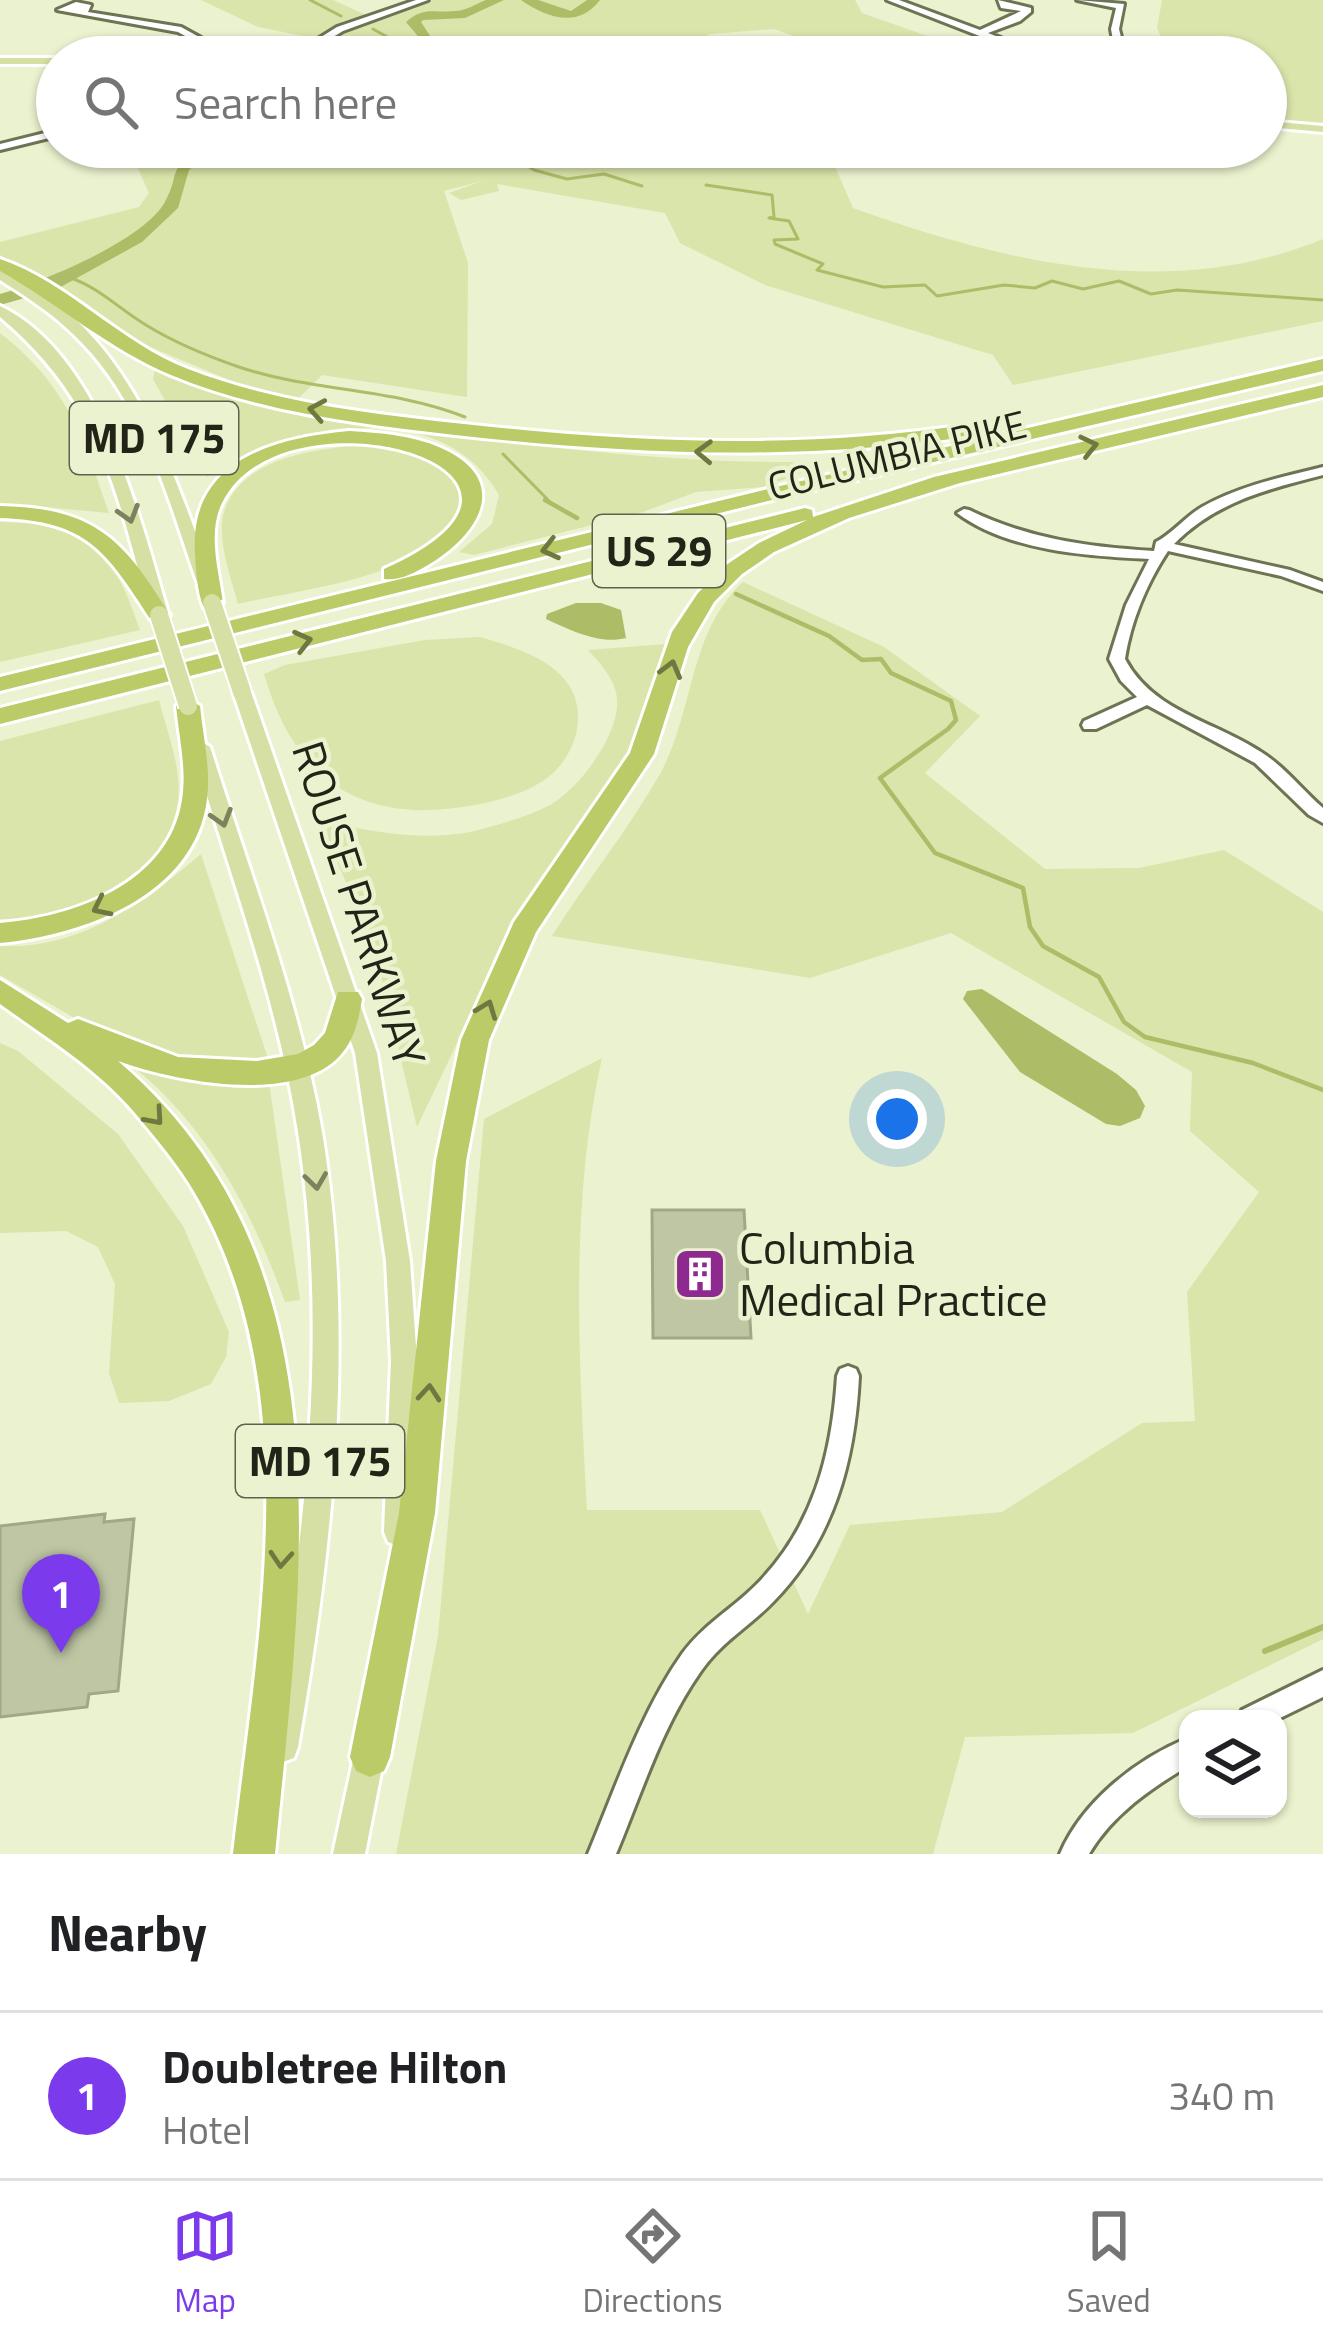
<!DOCTYPE html>
<style>
:root{--surface:#fff;--page:#f2f2f2;--text:#202124;--muted:#757577;--line:#e0e0e0;--accent:#7c3aed}
body{margin:0;font-family:"Titillium Web",sans-serif;background:var(--page);color:var(--text)}
.controls{position:absolute;right:36px;bottom:36px;display:grid;overflow:hidden;border-radius:24px;box-shadow:0 3px 9px #0004}
.controls button{width:108px;height:108px;display:grid;place-items:center;padding:0;border:0;border-bottom:3px solid var(--line);background:var(--surface);color:var(--text);font:60px sans-serif}
.you{position:absolute;left:897px;top:1119px;width:42px;height:42px;margin:-30px;border:9px solid #fff;border-radius:50%;background:#1a73e8;box-shadow:0 0 0 18px #1a73e833}
.badge{display:grid;place-items:center;width:78px;height:78px;border-radius:50%;background:var(--accent);color:#fff;font-size:39px;font-weight:700}
.pin{position:absolute;translate:-50% -99px;filter:drop-shadow(0 3px 6px #0008)}
.pin::after{content:'';position:absolute;top:63px;width:42px;height:36px;background:inherit;clip-path:polygon(0 0,100% 0,50% 100%)}
.list{margin:0;padding:0;list-style:none}
h2{display:flex;justify-content:space-between;align-items:center;height:156px;margin:0;padding:0 48px;font-size:51px}
h2 small{font-size:39px;font-weight:400;color:var(--muted)}
.list li{display:grid;grid-template-columns:78px 1fr auto;gap:36px;align-items:center;box-sizing:border-box;height:168px;padding:0 48px;border-top:3px solid var(--line)}
.list b{display:block;font-size:45px;white-space:nowrap}
.list p{margin:0;font-size:39px;white-space:nowrap;color:var(--muted)}
.list em{font-size:39px;font-style:normal;color:var(--muted)}
.icon{flex:none;width:66px;height:66px;fill:none;stroke:currentColor;stroke-width:2;stroke-linecap:round;stroke-linejoin:round}
.map{position:relative;flex:none;width:1323px;height:1854px;overflow:hidden}
.search{position:absolute;background:var(--surface);box-shadow:0 3px 9px #0004;left:36px;right:36px;top:36px;height:132px;display:flex;align-items:center;gap:30px;box-sizing:border-box;padding:0 42px;border-radius:66px;color:var(--muted);font-size:45px}
.sheet{height:324px;background:var(--surface)}
nav{display:flex;justify-content:space-around;align-items:center;box-sizing:border-box;height:168px;border-top:3px solid var(--line);background:var(--surface);font-size:33px;color:var(--muted)}
nav a{display:grid;justify-items:center;gap:6px}
nav .on{color:var(--accent)}
.map>svg:first-child{display:block}
.green{fill:#d9e5ab}
.water{fill:#adbc67}
.lines{fill:none;stroke-linecap:round;stroke-linejoin:round}
.stream-far2{stroke:#adbc67;stroke-width:3}
.stream-far1{stroke:#adbc67;stroke-width:4.5}
.stream{stroke:#adbc67;stroke-width:6}
.river{fill:#adbc67;fill-rule:evenodd}
.building{fill:#bec6a4;stroke:#a1a887;stroke-width:3}
.minor-casing{stroke:#6d7454;stroke-width:6}
.major-casing{stroke:#fff;stroke-width:6}
.highway-casing{stroke:#fff;stroke-width:6}
.minor{fill:#fff;fill-rule:evenodd}
.major{fill:#d6e0a4;fill-rule:evenodd}
.highway{fill:#bacb68;fill-rule:evenodd}
.major-bridge-casing{stroke:#fff;stroke-width:22;stroke-linecap:butt}
.major-bridge{stroke:#d6e0a4;stroke-width:18}
.oneway{stroke:#6e7840}
.oneway2{stroke:#7c825e}
.labels{text-anchor:middle;stroke-width:9;stroke-linejoin:round;paint-order:stroke}
.far-street-label{font-size:39px;fill:#212417;stroke:#eaf2cf}
.shield{fill:#eaf2cf;stroke:#5d624e;stroke-width:3}
.shield-label{font-size:42px;font-weight:bold;fill:#212417}
.street-label{font-size:45px;fill:#212417;stroke:#eaf2cf}
.poi-label{font-size:45px;fill:#212417;stroke:#eaf2cf;text-anchor:start}
</style>
<div class="map">
<svg width="1323" height="1854" viewBox="0 0 1323 1854">
<rect width="100%" height="100%" fill="#eaf2cf"/>
<path class="green" d="M 201,0 L 333,0 L 379,21 L 434,0 L 855,0 L 862,13 L 967,50 L 975,57 L 852,57 L 774,29 L 710,34 L 663,57 L 307,57 L 328,41 L 258,27 Z
M 1162,0 L 1323,0 L 1323,123 L 1266,119 L 1266,57 L 1170,57 L 1157,28 Z
M 128,147 L 615,147 L 739,165 L 833,162 L 853,208 C 1004,262 1168,303 1323,239 L 1323,321 L 1013,385 L 993,355 L 765,285 L 680,243 L 665,213 L 497,184 L 499,191 L 461,200 L 449,193 L 482,181 L 444,191 L 468,263 L 467,397 L 322,375 L 298,399 L 239,384 L 150,347 L 0,255 L 0,242 L 139,207 L 149,193 Z
M 0,333 C 67,386 82,434 109,513 L 0,503 Z
M 155,370 C 256,412 359,423 466,437 C 578,451 689,463 802,462 L 802,473 L 763,487 L 696,492 L 643,512 L 474,555 L 459,552 L 492,524 L 499,495 C 440,392 291,426 207,477 L 153,379 Z
M 367,445 L 409,450 L 456,476 C 459,491 462,508 454,522 C 423,577 297,590 238,604 C 231,577 215,536 225,509 C 244,456 320,448 367,445 Z
M 0,522 C 91,523 112,548 140,630 L 0,662 Z
M 743,582 L 884,647 L 980,716 L 925,773 L 1045,869 L 1139,868 L 1224,850 L 1323,912 L 1323,1639 L 1133,1733 L 965,1737 L 933,1854 L 396,1854 L 438,1636 L 484,1119 L 602,1058 C 569,1204 579,1361 587,1510 L 760,1510 L 808,1614 L 850,1525 L 1002,1512 L 1142,1423 L 1195,1421 L 1187,1292 L 1259,1192 L 1190,1131 L 1192,1072 L 951,933 L 810,978 L 552,936 C 586,882 628,830 660,774 C 695,710 688,633 743,582 Z
M 480,637 C 529,651 590,671 576,734 C 573,747 564,763 553,773 C 531,793 497,801 469,806 C 359,825 294,778 264,674 L 285,665 L 425,640 Z
M 666,644 L 651,701 L 624,762 L 525,901 L 417,1127 L 375,951 L 325,833 L 330,823 C 374,832 425,841 470,832 C 495,826 527,817 550,805 C 579,789 621,733 617,698 C 615,679 600,663 588,650 Z
M 159,700 C 167,732 182,768 178,801 C 170,878 70,925 0,919 L 0,741 Z
M 201,854 L 269,1062 L 160,1060 L 97,1031 L 0,975 L 0,946 C 80,950 143,903 201,854 Z
M 0,1043 L 18,1051 L 118,1134 L 183,1226 L 229,1332 L 226,1357 L 211,1384 L 169,1401 L 119,1403 L 109,1373 L 115,1284 L 98,1247 L 66,1231 L 0,1233 Z
M 136,1069 L 235,1088 L 269,1082 L 300,1300 L 285,1302 C 253,1214 210,1130 136,1069 Z"/>
<path class="water" d="M 576,603 L 601,603 L 621,610 L 626,638 C 600,645 570,630 546,619 L 547,614 Z
M 982,989 L 1117,1074 L 1136,1090 L 1145,1106 L 1140,1118 L 1120,1126 L 1106,1124 L 1020,1072 L 963,999 L 967,991 Z"/>
<g class="lines">
<path class="stream-far2" d="M 310,0 L 341,16
M 373,29 L 391,39 L 387,49
M 195,147 L 205,149
M 453,147 L 482,161 L 519,160 L 534,170 L 567,179 L 604,174 L 642,186
M 706,185 L 772,195 L 774,217 L 769,218 L 789,221 L 798,239 L 774,240 L 775,244 L 823,264 L 817,270 L 883,287 L 925,285 L 937,296 L 1004,285 L 1035,288 L 1052,281 L 1083,289 L 1119,281 L 1151,294 L 1177,290 L 1323,300
M 68,277 C 99,287 119,309 146,325 C 175,343 207,356 239,367 C 313,392 393,388 465,417
M 503,454 L 551,503"/>
<path class="stream-far1" d="M 545,500 L 577,518
M 736,594 L 829,636 L 862,660 L 881,659 L 891,673 L 951,701 L 956,720 L 948,729 L 880,778 L 935,853 L 1023,888 L 1030,927 L 1043,946 L 1099,977 L 1124,1022 L 1145,1037 L 1253,1063 L 1323,1090"/>
<path class="stream" d="M 1265,1651 L 1323,1627"/>
<path class="river" d="M 486,0 L 504,0 L 465,18 L 423,20 L 421,22 L 436,45 L 369,57 L 383,47 L 422,41 L 406,22 C 423,6 435,13 456,11 C 467,10 476,4 486,0 Z
M 521,0 L 538,0 L 571,11 L 587,0 L 600,0 C 578,29 547,18 521,0 Z
M 198,147 L 215,147 L 189,170 L 178,208 L 142,242 L 57,289 L 0,305 L 0,294 C 42,282 143,241 165,202 C 181,173 165,175 198,147 Z"/>
</g>
<path class="building" d="M 652,1210 L 744,1210 L 751,1338 L 653,1338 Z
M 105,1514 L 104,1522 L 134,1519 L 118,1691 L 89,1694 L 87,1707 L 0,1717 L 0,1526 Z"/>
<g class="lines">
<g class="minor-casing">
<path id="minor" d="M 416,0 L 428,0 L 343,31 L 300,57 L 289,57 L 337,27 Z
M 887,0 L 899,0 L 980,30 L 1021,11 L 1001,8 L 998,0 L 1031,8 L 1031,12 L 1020,21 L 988,33 L 1001,38 L 1029,57 L 1018,57 L 995,42 Z
M 1077,0 L 1124,4 L 1119,29 L 1126,57 L 1116,57 L 1111,29 L 1116,8 Z
M 76,2 L 91,5 L 88,12 L 181,27 L 201,38 L 205,57 L 195,57 L 194,41 L 178,32 L 57,10 Z
M 770,42 L 786,57 L 776,57 L 768,48 L 738,57 L 721,55 Z
M 57,130 L 57,136 L 0,150 L 0,144 Z
M 1323,467 L 1323,475 C 1268,489 1215,502 1174,544 L 1290,570 L 1323,582 L 1323,591 L 1281,576 L 1168,551 C 1147,583 1131,621 1125,659 C 1153,712 1214,721 1261,752 C 1285,767 1302,790 1323,808 L 1323,823 L 1309,815 L 1255,763 L 1147,705 L 1096,729 L 1084,729 L 1082,725 L 1084,721 L 1137,697 L 1121,681 L 1109,659 L 1126,605 L 1149,559 C 1087,556 1008,551 957,513 L 964,509 L 969,510 C 1029,539 1088,547 1154,551 L 1156,542 C 1172,534 1185,517 1202,507 C 1239,486 1282,477 1323,467 Z
M 848,1366 L 856,1369 L 859,1376 C 855,1460 834,1540 773,1602 C 749,1627 721,1642 701,1671 C 662,1726 642,1792 616,1854 L 588,1854 C 616,1787 640,1714 682,1654 C 703,1625 731,1610 756,1585 C 813,1528 832,1455 837,1376 L 840,1369 Z
M 1323,1670 L 1323,1697 L 1278,1719 L 1238,1719 L 1242,1710 Z
M 1188,1738 L 1188,1766 C 1150,1789 1112,1815 1089,1854 L 1060,1854 C 1082,1802 1136,1759 1188,1738 Z"/>
</g>
<g class="major-casing">
<path id="major" d="M 0,58 L 57,58 L 57,64 L 0,64 Z
M 1266,121 L 1323,126 L 1323,132 L 1266,127 Z
M 643,147 L 779,154 L 912,147 L 906,151 L 779,162 L 649,151 Z
M 0,270 C 126,323 170,461 212,579 L 210,583 L 198,583 L 196,579 C 167,495 142,400 75,336 C 53,314 27,297 0,280 Z
M 0,306 C 100,354 138,512 167,609 L 164,613 L 152,613 L 149,609 C 116,490 100,401 0,317 Z
M 242,686 L 251,692 L 377,1053 L 410,1261 L 417,1361 L 412,1532 L 408,1542 L 398,1546 L 388,1542 L 384,1532 L 391,1361 L 386,1261 L 355,1053 L 233,692 Z
M 201,741 L 210,747 C 250,874 299,1000 322,1132 C 356,1336 333,1544 298,1747 L 294,1758 L 283,1762 L 272,1758 L 268,1747 C 305,1544 330,1338 298,1132 C 278,1001 230,874 192,747 Z
M 371,1732 L 382,1736 L 386,1747 L 365,1854 L 333,1854 L 356,1747 L 360,1736 Z"/>
</g>
<g class="highway-casing">
<path id="highway" d="M 0,259 C 68,282 120,343 188,369 C 276,403 371,414 464,424 C 635,443 801,450 972,424 L 982,430 L 972,436 C 798,462 629,454 455,435 C 359,424 260,412 171,375 C 109,349 58,304 0,271 Z
M 1323,359 L 1323,371 L 776,499 L 0,691 L 0,677 L 776,487 Z
M 1323,385 L 1323,397 L 960,483 L 849,518 L 774,552 L 742,574 L 714,602 L 688,647 L 654,754 L 536,932 L 489,1040 L 466,1161 L 435,1513 L 390,1757 L 384,1771 L 370,1777 L 356,1771 L 350,1757 L 399,1513 L 436,1161 L 461,1040 L 514,922 L 630,753 L 672,632 L 698,593 L 726,565 L 759,543 L 807,520 L 0,724 L 0,708 L 805,508 L 812,510 L 813,517 L 934,477 Z
M 349,431 C 381,433 412,435 441,448 C 513,480 479,535 428,565 C 414,573 400,581 384,579 L 384,569 C 609,469 282,380 222,503 C 207,533 219,572 223,603 L 212,610 L 204,608 C 197,592 196,571 195,553 C 189,460 274,438 349,431 Z
M 0,506 C 94,508 123,538 170,615 L 167,620 L 151,620 C 106,551 88,521 0,518 Z
M 188,699 L 200,706 C 203,737 211,768 207,799 C 195,896 83,935 0,943 L 0,923 C 73,917 169,884 182,800 C 187,769 179,737 176,706 Z
M 0,980 L 68,1023 L 78,1019 L 178,1057 L 257,1061 L 298,1054 L 314,1045 L 325,1033 L 338,992 L 358,992 L 362,999 C 359,1018 355,1037 343,1052 C 300,1107 173,1081 118,1061 C 354,1262 301,1581 275,1854 L 233,1854 C 257,1642 310,1389 195,1193 C 179,1165 155,1137 135,1113 C 98,1069 46,1037 0,1004 Z"/>
</g>
<use href="#minor" class="minor"/>
<use href="#major" class="major"/>
<use href="#highway" class="highway"/>
<g class="major-bridge-casing">
<path id="major-bridge" d="M 212,603 L 242,692
M 159,615 L 188,706"/>
</g>
<use href="#major-bridge" class="major-bridge"/>
</g>
<defs><path id="oneway-chevron" d="M-2-3.5L2.5 0L-2 3.5" fill="none" stroke-width="1.6" stroke-linecap="round" stroke-linejoin="round" transform="scale(3)"/></defs>
<g class="oneway">
<use href="#oneway-chevron" transform="translate(317 410) rotate(-170)"/>
<use href="#oneway-chevron" transform="translate(1089 446) rotate(-13)"/>
<use href="#oneway-chevron" transform="translate(704 452) rotate(-178)"/>
<use href="#oneway-chevron" transform="translate(550 549) rotate(166)"/>
<use href="#oneway-chevron" transform="translate(303 641) rotate(-14)"/>
<use href="#oneway-chevron" transform="translate(671 669) rotate(-75)"/>
<use href="#oneway-chevron" transform="translate(101 907) rotate(154)"/>
<use href="#oneway-chevron" transform="translate(487 1009) rotate(-69)"/>
<use href="#oneway-chevron" transform="translate(155 1117) rotate(49)"/>
<use href="#oneway-chevron" transform="translate(429 1393) rotate(-85)"/>
<use href="#oneway-chevron" transform="translate(281 1559) rotate(94)"/>
</g>
<g class="oneway2">
<use href="#oneway-chevron" transform="translate(129 514) rotate(73)"/>
<use href="#oneway-chevron" transform="translate(222 818) rotate(73)"/>
<use href="#oneway-chevron" transform="translate(316 1181) rotate(82)"/>
</g>
<defs>
<g id="building-square" transform="scale(2.7)"><rect x="-9" y="-9" width="18" height="18" rx="4" fill="#8e298f" stroke="#eaf2cf"/><path d="M-4-6H4V6H1V3H-1V6H-4ZM-2.5-4.3h1.7v1.8h-1.7ZM.8-4.3h1.7v1.8H.8ZM-2.5-1h1.7V.8h-1.7ZM.8-1h1.7V.8H.8Z" fill="#fff"/></g>
</defs>
<g fill-rule="evenodd">
<use href="#building-square" x="700" y="1274"/>
</g>
<g class="labels">
<g class="far-street-label">
<text transform="translate(897 455) rotate(-14)" y="14">COLUMBIA PIKE</text>
</g>
<g class="shield">
<rect x="70" y="402" width="168" height="72" rx="9"/>
<rect x="593" y="515" width="132" height="72" rx="9"/>
<rect x="236" y="1425" width="168" height="72" rx="9"/>
</g>
<g class="shield-label">
<text x="154" y="453">MD 175</text>
<text x="659" y="566">US 29</text>
<text x="320" y="1476">MD 175</text>
</g>
<g class="street-label">
<text transform="translate(359 904) rotate(72)" y="16">ROUSE PARKWAY</text>
</g>
<g class="poi-label">
<text x="739" y="1264">Columbia<tspan x="739" dy="52">Medical Practice</tspan></text>
</g>
</g>
</svg>
<div class="controls">
<button><svg class="icon" aria-label="layers" viewBox="0 0 24 24"><path d="M12 4l9 5-9 5-9-5zM3 14l9 5 9-5"/></svg></button>
</div>
<div class="you"></div>
<div class="pin badge" style="left:61px;top:1653px">1</div>
<div class="search"><svg class="icon" aria-label="search" viewBox="0 0 24 24"><circle cx="10" cy="10" r="6"/><path d="M15 15l6 6"/></svg>Search here</div>
</div>
<section class="sheet">
<h2>Nearby<small></small></h2>
<ul class="list">
<li><span class="badge">1</span><div><b>Doubletree Hilton</b><p>Hotel</p></div><em>340 m</em></li>
</ul>
</section>
<nav>
<a class="on"><svg class="icon" aria-label="map" viewBox="0 0 24 24"><path d="M3 6l6-2 6 2 6-2v14l-6 2-6-2-6 2zM9 4v14M15 6v14"/></svg>Map</a>
<a><svg class="icon" aria-label="directions" viewBox="0 0 24 24"><path d="M12 3l9 9-9 9-9-9zM9 14v-3h6M13 9l2 2-2 2"/></svg>Directions</a>
<a><svg class="icon" aria-label="saved" viewBox="0 0 24 24"><path d="M7 4h10v16l-5-4-5 4z"/></svg>Saved</a>
</nav>
